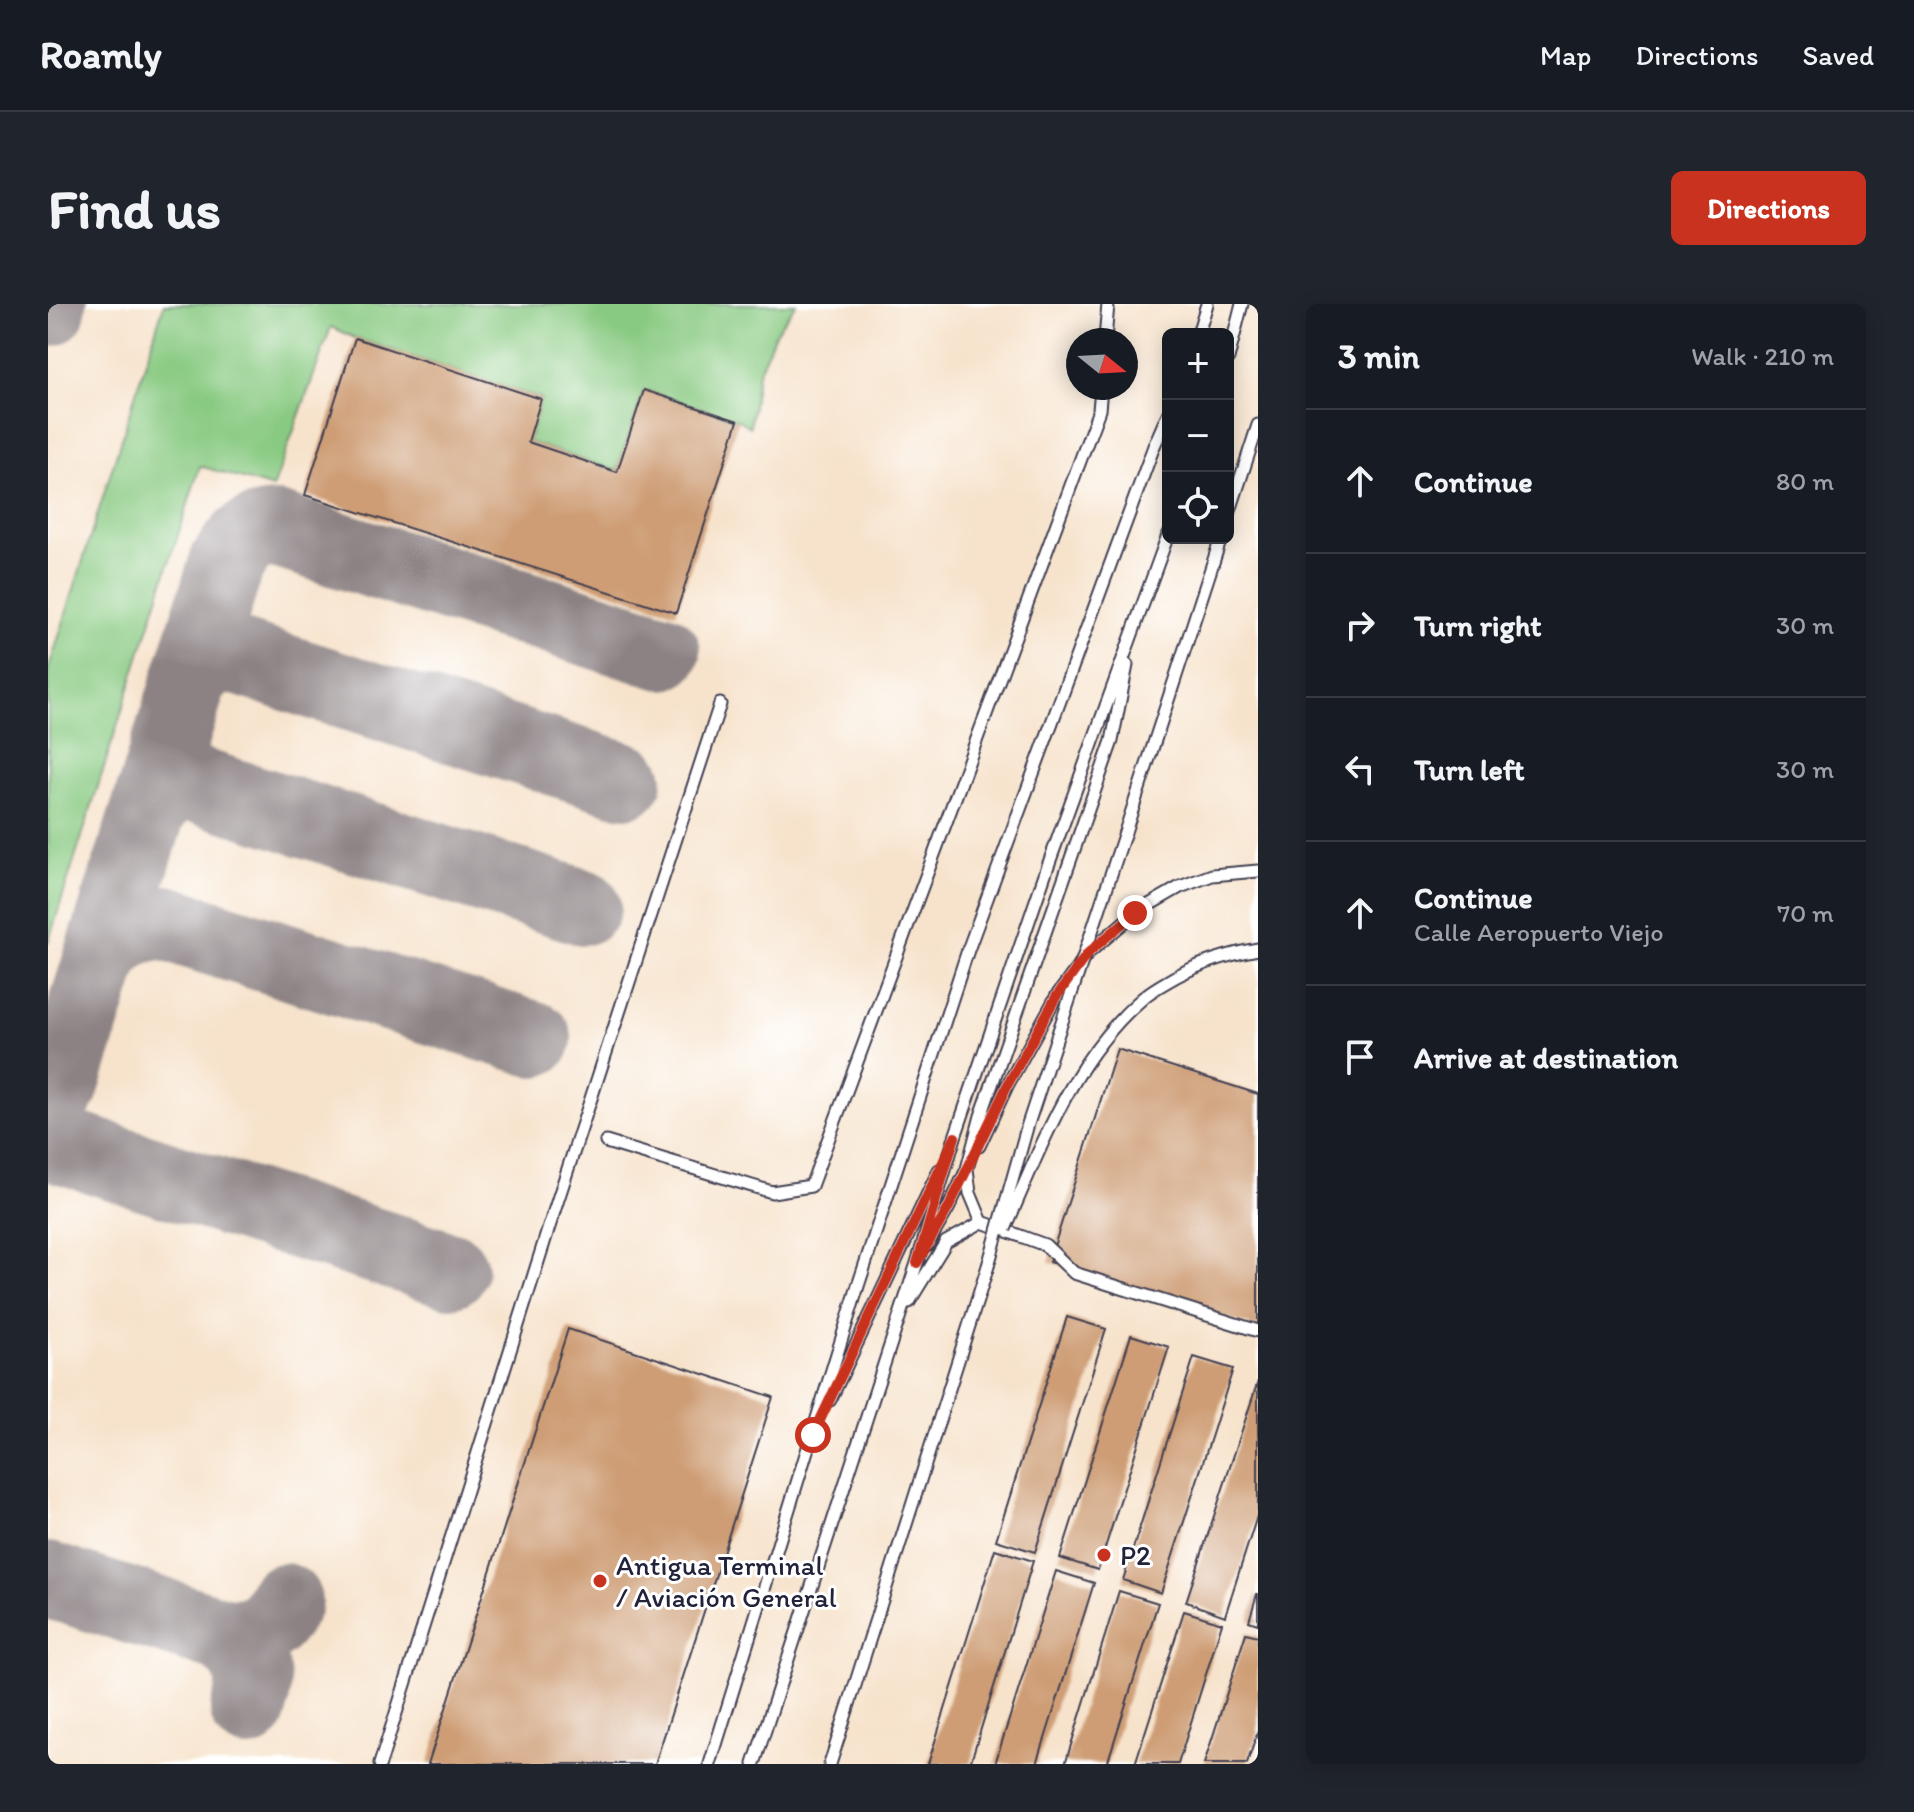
<!DOCTYPE html>
<meta charset="utf-8">
<style>
:root{--surface:#171b24;--page:#20242c;--text:#f1f3f6;--muted:#9ea1a6;--line:#363941;--accent:#c8321e}
body{margin:0;font-family:Itim,sans-serif;background:var(--page);color:var(--text)}
.controls{position:absolute;right:24px;top:24px;display:grid;overflow:hidden;border-radius:12px;box-shadow:0 4px 20px #0003}
.controls button{width:72px;height:72px;display:grid;place-items:center;padding:0;border:0;border-bottom:2px solid var(--line);background:var(--surface);color:var(--text);font:40px sans-serif}
.compass{position:absolute;left:1018px;top:24px;width:72px;height:72px;border-radius:50%;background:var(--surface);box-shadow:0 4px 20px #0003;rotate:108deg}
.stop{position:absolute;width:24px;height:24px;margin:-18px;border:6px solid #c8321e;border-radius:50%;background:#fff}
.stop.end{background:#c8321e;border-color:#fff;box-shadow:0 2px 8px #0008}
.list{margin:0;padding:0;list-style:none}
h2{display:flex;justify-content:space-between;align-items:center;height:104px;margin:0;padding:0 32px;font-size:34px}
h2 small{font-size:26px;font-weight:400;color:var(--muted)}
.list li{display:grid;grid-template-columns:52px 1fr auto;gap:24px;align-items:center;box-sizing:border-box;height:144px;padding:0 32px;border-top:2px solid var(--line)}
.list b{display:block;font-size:30px;white-space:nowrap}
.list p{margin:0;font-size:26px;white-space:nowrap;color:var(--muted)}
.list em{font-size:26px;font-style:normal;color:var(--muted)}
.icon{flex:none;width:44px;height:44px;fill:none;stroke:currentColor;stroke-width:2;stroke-linecap:round;stroke-linejoin:round}
.map{position:relative;flex:none;width:1210px;height:1460px;overflow:hidden;border-radius:12px}
header{display:flex;align-items:center;gap:48px;box-sizing:border-box;height:112px;padding:0 40px;background:var(--surface);border-bottom:2px solid var(--line)}
header strong{font-size:38px}
nav{display:flex;gap:44px;margin-inline-start:auto;font-size:28px}
.intro{display:flex;align-items:center;justify-content:space-between;box-sizing:border-box;height:192px;padding:0 48px}
h1{margin:0;font-size:56px}
.button{padding:20px 36px;border-radius:12px;background:var(--accent);color:#fff;font-size:28px;font-weight:700}
main{display:flex;gap:48px;padding:0 48px}
aside{flex:1;background:var(--surface);border-radius:12px;box-shadow:0 4px 20px #0003}
.map>svg:first-child{display:block}
.green{fill:#89ca82;stroke:#56765e;stroke-width:2}
.lines{fill:none;stroke-linecap:round;stroke-linejoin:round}
.taxiway{stroke:#8c8284;stroke-width:76}
.building{fill:#ce9d75}
.lane-casing{stroke:#423f51;stroke-width:15}
.lane{stroke:#fff;stroke-width:11}
.lane-bridge-casing{stroke:#423f51;stroke-width:15;stroke-linecap:butt}
.lane-bridge{stroke:#fff;stroke-width:11}
.route{stroke:#c8321e;stroke-width:10}
.poi-dot{fill:#c8321e;stroke:#fff;stroke-width:3}
.labels{text-anchor:middle;stroke-width:6;stroke-linejoin:round;paint-order:stroke}
.poi-label{font-size:28px;fill:#22223b;stroke:#fff;text-anchor:start}
</style>
<header>
<strong>Roamly</strong>
<nav><a>Map</a><a>Directions</a><a>Saved</a></nav>
</header>
<div class="intro"><h1>Find us</h1><a class="button">Directions</a></div>
<main>
<div class="map">
<svg width="1210" height="1460" viewBox="0 0 1210 1460">
<rect width="100%" height="100%" fill="#fff"/>
<filter id="ink" filterUnits="userSpaceOnUse"><feTurbulence type="fractalNoise" baseFrequency=".0125" numOctaves="2"/><feDisplacementMap in="SourceGraphic" scale="16" xChannelSelector="R" yChannelSelector="G"/><feConvolveMatrix kernelMatrix="1 2 1 2 8 2 1 2 1" color-interpolation-filters="sRGB"/></filter>
<filter id="wash" filterUnits="userSpaceOnUse"><feTurbulence type="fractalNoise" baseFrequency=".006" numOctaves="4" result="noise"/><feDisplacementMap in="SourceGraphic" scale="32" xChannelSelector="R" yChannelSelector="G"/><feGaussianBlur stdDeviation="1.8" result="paint"/><feColorMatrix in="noise" values="0 0 0 0 0 0 0 0 0 0 0 0 0 0 0 0 0 1.4 0 .05"/><feComposite in="paint" operator="in"/></filter>
<g filter="url(#wash)">
<rect width="100%" height="100%" fill="#f7e3cc"/>
<path class="green" d="M 116,0 L 748,0 L 727,29 L 709,72 L 702,123 L 690,116 L 596,86 L 569,167 L 480,138 L 493,95 L 307,34 L 283,23 L 225,184 L 152,162 L 0,639 L 0,367 Z"/>
<g class="lines">
<path class="taxiway" d="M 0,5 L 1,0
M 143,375 C 159,356 164,353 189,353 L 577,476
M 102,504 C 117,485 127,477 152,482 L 535,603
M 55,651 C 74,627 86,619 118,619 L 486,735
M 0,803 L 13,783 L 179,259 C 194,236 201,227 229,226 L 615,348
M 0,837 L 402,966
M 0,1276 L 172,1330 C 203,1336 222,1325 236,1297
M 172,1330 C 203,1348 212,1372 200,1406"/>
</g>
<g id="blocks">
<path class="building" d="M 307,34 L 493,95 L 480,138 L 569,168 L 596,86 L 690,117 L 628,309 L 257,191 Z
M 1069,745 L 1210,790 L 1210,1024 L 1001,958 Z
M 1019,1013 L 1058,1025 L 987,1248 L 948,1236 Z
M 520,1025 L 725,1093 L 607,1460 L 380,1460 Z
M 1083,1031 L 1121,1043 L 1050,1266 L 1012,1254 Z
M 1146,1053 L 1185,1065 L 1113,1289 L 1075,1276 Z
M 1210,1077 L 1210,1209 L 1177,1312 L 1138,1298 Z
M 947,1245 L 985,1257 L 922,1460 L 880,1460 Z
M 1008,1267 L 1046,1279 L 989,1460 L 947,1460 Z
M 1071,1287 L 1110,1299 L 1059,1460 L 1017,1460 Z
M 1209,1290 L 1210,1290 L 1210,1320 L 1201,1317 Z
M 1136,1307 L 1174,1319 L 1130,1460 L 1087,1460 Z
M 1198,1329 L 1210,1332 L 1210,1427 L 1199,1460 L 1156,1460 Z"/>
</g>
</g>
<g filter="url(#ink)">
<use href="#blocks" fill-opacity="0" stroke="#423f51" stroke-width="2"/>
<g class="lines">
<g class="lane-casing">
<path id="lane" d="M 1150,30 L 1159,0
M 1057,36 L 1060,0
M 1180,55 L 1194,0
M 1180,213 L 1210,121
M 1079,361 L 1064,437 L 933,812 L 919,865 L 922,889 L 934,918 L 997,941 L 1026,969 L 1210,1027
M 1077,528 L 1173,234
M 1127,673 C 1153,659 1181,650 1210,645
M 558,838 L 724,888 L 763,882 L 1051,106 L 1053,84
M 931,842 L 959,782 L 1008,693 L 1040,649 L 1087,609 L 1132,583 L 1164,571 L 1210,567
M 879,941 L 900,905 L 919,865
M 861,998 L 898,938 L 934,918
M 782,1096 L 891,866
M 332,1460 L 499,929 L 672,400
M 662,1460 L 810,982 L 920,646 L 1106,142 L 1120,110
M 706,1460 L 869,959 L 907,833 L 997,570 L 1120,231
M 782,1460 L 940,962"/>
</g>
<use href="#lane" class="lane"/>
<g class="lane-bridge-casing">
<path id="lane-bridge" d="M 957,925 C 993,843 1025,753 1096,693 C 1105,685 1117,679 1127,673
M 940,962 L 980,820 L 1077,528"/>
</g>
<use href="#lane-bridge" class="lane-bridge"/>
</g>
</g>
<g class="lines" filter="url(#ink)">
<path class="route" d="M 765,1131 L 907,833 L 869,959 L 900,905 L 959,782 L 1008,693 L 1040,649 L 1087,609"/>
</g>
<g class="poi-dot">
<circle cx="1056" cy="1251" r="8"/>
<circle cx="552" cy="1277" r="8"/>
</g>
<g class="labels">
<g class="poi-label">
<text x="1072" y="1261">P2</text>
<text x="568" y="1271">Antigua Terminal<tspan x="568" dy="32">/ Aviación General</tspan></text>
</g>
</g>
</svg>
<div class="controls">
<button>+</button>
<button>−</button>
<button><svg class="icon" aria-label="locate" viewBox="0 0 24 24"><circle cx="12" cy="12" r="6"/><path d="M12 2v4M12 18v4M2 12h4M18 12h4"/></svg></button>
</div>
<svg class="compass" viewBox="-18 -18 36 36"><path d="M0-13l5 13h-10z" fill="#e53935"/><path d="M0 13l5-13h-10z" fill="#9ea1a6"/></svg>
<div class="stop" style="left:765px;top:1131px"></div>
<div class="stop end" style="left:1087px;top:609px"></div>
</div>
<aside>
<h2>3 min<small>Walk · 210 m</small></h2>
<ul class="list">
<li><svg class="icon" aria-label="ahead" viewBox="0 0 24 24"><path d="M12 20V5M6 11l6-6 6 6"/></svg><div><b>Continue</b></div><em>80 m</em></li>
<li><svg class="icon" aria-label="right" viewBox="0 0 24 24"><path d="M7 20v-9h11M14 6l5 5-5 5"/></svg><div><b>Turn right</b></div><em>30 m</em></li>
<li><svg class="icon" aria-label="left" viewBox="0 0 24 24"><path d="M17 20v-9H6M10 6l-5 5 5 5"/></svg><div><b>Turn left</b></div><em>30 m</em></li>
<li><svg class="icon" aria-label="ahead" viewBox="0 0 24 24"><path d="M12 20V5M6 11l6-6 6 6"/></svg><div><b>Continue</b><p>Calle Aeropuerto Viejo</p></div><em>70 m</em></li>
<li><svg class="icon" aria-label="arrive" viewBox="0 0 24 24"><path d="M6 21V4h12l-3 4 3 4H6"/></svg><div><b>Arrive at destination</b></div></li>
</ul>
</aside>
</main>
